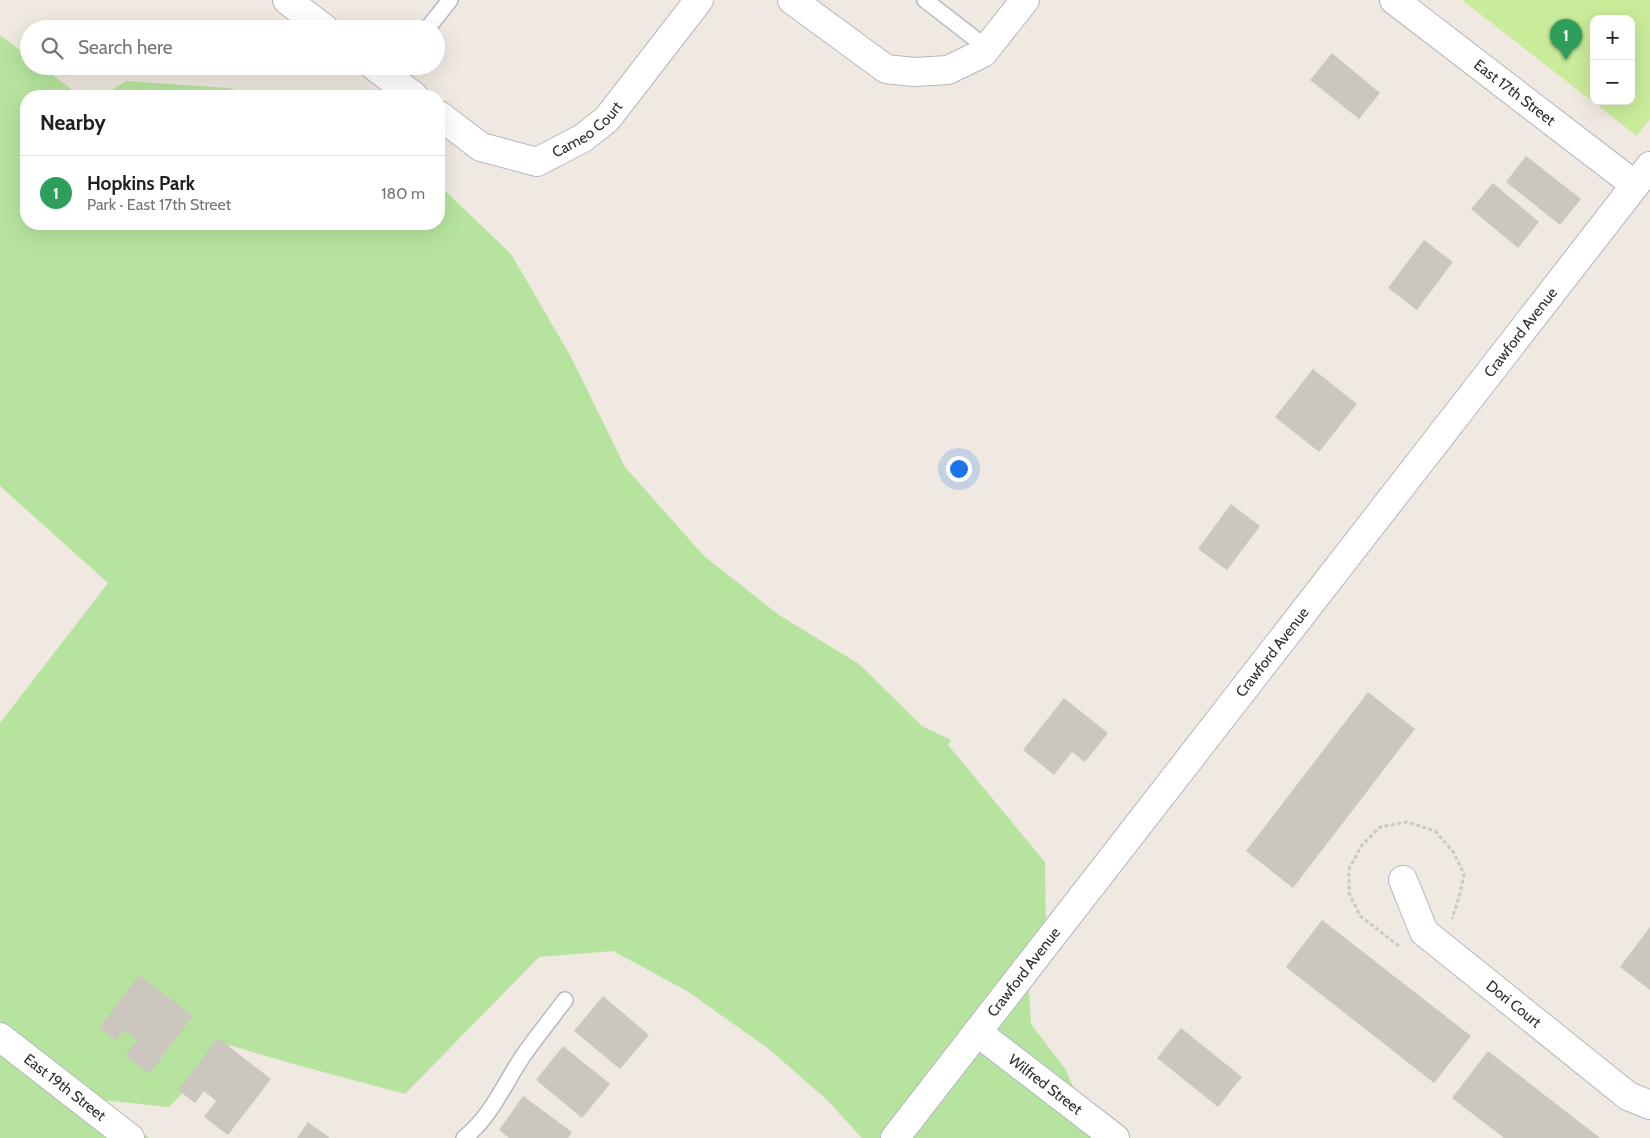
<!DOCTYPE html>
<meta charset="utf-8">
<style>
:root{--surface:#fff;--page:#f6f6f6;--text:#202124;--muted:#757577;--line:#e0e0e0;--accent:#4366f9}
body{margin:0;font-family:Cabin,sans-serif;background:var(--page);color:var(--text)}
.controls{position:absolute;right:15px;top:15px;display:grid;overflow:hidden;border-radius:10px;box-shadow:0 5px 20px #0002}
.controls button{width:45px;height:45px;display:grid;place-items:center;padding:0;border:0;border-bottom:1px solid var(--line);background:var(--surface);color:var(--text);font:25px sans-serif}
.you{position:absolute;left:958px;top:468px;width:18px;height:18px;margin:-12px;border:4px solid #fff;border-radius:50%;background:#1a73e8;box-shadow:0 0 0 8px #1a73e833}
.badge{display:grid;place-items:center;width:32px;height:32px;border-radius:50%;background:var(--accent);color:#fff;font-size:16px;font-weight:700}
.pin{position:absolute;translate:-50% -41px;filter:drop-shadow(0 1px 2px #0008)}
.pin::after{content:'';position:absolute;top:26px;width:18px;height:15px;background:inherit;clip-path:polygon(0 0,100% 0,50% 100%)}
.list{margin:0;padding:0;list-style:none}
h2{display:flex;justify-content:space-between;align-items:center;height:65px;margin:0;padding:0 20px;font-size:21px}
h2 small{font-size:16px;font-weight:400;color:var(--muted)}
.list li{display:grid;grid-template-columns:32px 1fr auto;gap:15px;align-items:center;box-sizing:border-box;height:75px;padding:0 20px;border-top:1px solid var(--line)}
.list b{display:block;font-size:19px;white-space:nowrap}
.list p{margin:0;font-size:16px;white-space:nowrap;color:var(--muted)}
.list em{font-size:16px;font-style:normal;color:var(--muted)}
.icon{flex:none;width:28px;height:28px;fill:none;stroke:currentColor;stroke-width:2;stroke-linecap:round;stroke-linejoin:round}
.map{position:relative;flex:none;width:1650px;height:1138px;overflow:hidden}
.search{position:absolute;background:var(--surface);box-shadow:0 5px 20px #0002;left:20px;top:20px;width:425px;height:55px;display:flex;align-items:center;gap:12px;box-sizing:border-box;padding:0 18px;border-radius:28px;color:var(--muted);font-size:19px}
.panel{position:absolute;background:var(--surface);box-shadow:0 5px 20px #0002;left:20px;top:90px;width:425px;height:140px;border-radius:20px}
.map>svg:first-child{display:block}
.green{fill:#b6e49e}
.pitch{fill:#c9eb9a;fill-rule:evenodd}
.building{fill:#cbc7bf}
.lines{fill:none;stroke-linecap:round;stroke-linejoin:round}
.lane-casing{stroke:#b4b7c1;stroke-width:18}
.street-casing{stroke:#b4b7c1;stroke-width:30}
.path{stroke:#c9c9c9;stroke-width:3;stroke-dasharray:4 2.5;stroke-linecap:butt}
.lane{stroke:#fff;stroke-width:15}
.street{stroke:#fff;stroke-width:28}
.labels{text-anchor:middle;stroke-width:4;stroke-linejoin:round;paint-order:stroke}
.street-label{font-size:15px;fill:#2e2e2e;stroke:#fff}
</style>
<div class="map">
<svg width="1650" height="1138" viewBox="0 0 1650 1138">
<rect width="100%" height="100%" fill="#efe9e1"/>
<path class="green" d="M 0,35 L 29,57 L 29,66 L 41,66 L 80,96 L 26,96 L 26,224 L 439,224 L 439,185 L 511,254 L 571,357 L 625,467 L 704,556 L 779,615 L 859,664 L 922,726 L 951,740 L 948,745 L 1045,862 L 1046,933 L 1028,975 L 1031,1024 L 1066,1070 L 1083,1111 L 1120,1138 L 862,1138 L 827,1100 L 769,1049 L 687,991 L 613,951 L 539,957 L 405,1094 L 290,1063 L 229,1045 L 169,1107 L 101,1100 L 149,1138 L 0,1138 L 0,723 L 108,583 L 0,486 Z
M 126,81 L 229,88 L 255,96 L 102,96 Z"/>
<path class="pitch" d="M 1462,0 L 1650,0 L 1650,119 L 1637,136 ZM 1594,19 L 1631,19 L 1631,101 L 1594,101 Z"/>
<path class="building" d="M 1332,53 L 1380,93 L 1359,119 L 1310,80 Z
M 1526,156 L 1581,199 L 1560,225 L 1506,182 Z
M 1493,183 L 1539,222 L 1518,248 L 1471,209 Z
M 1424,240 L 1453,262 L 1417,310 L 1388,288 Z
M 1313,369 L 1357,404 L 1319,452 L 1275,417 Z
M 1231,504 L 1260,526 L 1227,570 L 1198,549 Z
M 1368,692 L 1415,729 L 1293,888 L 1246,851 Z
M 1064,698 L 1108,733 L 1085,762 L 1072,752 L 1054,775 L 1023,750 Z
M 1322,920 L 1471,1036 L 1434,1083 L 1286,967 Z
M 1650,927 L 1650,990 L 1620,967 Z
M 139,975 L 193,1016 L 149,1074 L 125,1056 L 137,1040 L 124,1030 L 116,1041 L 99,1028 Z
M 603,996 L 649,1035 L 620,1069 L 574,1031 Z
M 1181,1028 L 1242,1077 L 1218,1107 L 1157,1058 Z
M 218,1038 L 271,1079 L 228,1135 L 204,1117 L 216,1101 L 204,1091 L 195,1103 L 178,1090 Z
M 563,1046 L 610,1084 L 582,1118 L 536,1080 Z
M 1488,1051 L 1600,1138 L 1504,1138 L 1452,1098 Z
M 523,1096 L 572,1132 L 568,1138 L 509,1138 L 499,1130 Z
M 308,1122 L 330,1138 L 297,1138 Z"/>
<g class="lines">
<g class="lane-casing">
<path id="lane" d="M 925,0 L 987,48
M 427,29 L 450,0
M 464,1138 C 491,1117 504,1084 523,1056 C 536,1037 551,1019 565,1000"/>
</g>
<g class="street-casing">
<g id="street">
<path d="M 287,0 L 325,29"/>
<path d="M 792,0 L 886,69 L 914,72 L 948,70 L 983,53 L 1025,0"/>
<path id="s1" d="M 1394,0 L 1635,185"/>
<path d="M 374,66 L 414,96"/>
<path id="s2" d="M 439,115 L 481,147 L 537,162 L 583,138 L 607,119 L 699,0"/>
<path id="s3" d="M 1403,880 L 1424,932 L 1628,1096 L 1650,1105"/>
<path id="s4" d="M 977,1032 L 1115,1138"/>
<path id="s5" d="M 0,1037 L 130,1138"/>
<path id="s6" d="M 895,1138 L 1650,166"/>
</g>
</g>
<path class="path" d="M 1399,946 L 1360,916 L 1349,893 L 1349,869 L 1362,845 L 1380,827 L 1407,822 L 1435,831 L 1454,853 L 1464,874 L 1460,894 L 1452,919"/>
<use href="#lane" class="lane"/>
<use href="#street" class="street"/>
</g>
<g class="labels">
<g class="street-label">
<text dy="5" stroke="none"><textPath href="#s1" startOffset="152">East 17th Street</textPath></text>
<text dy="5" stroke="none"><textPath href="#s2" startOffset="171">Cameo Court</textPath></text>
<text dy="5" stroke="none"><textPath href="#s6" startOffset="1020">Crawford Avenue</textPath></text>
<text dy="5" stroke="none"><textPath href="#s6" startOffset="615">Crawford Avenue</textPath></text>
<text dy="5" stroke="none"><textPath href="#s6" startOffset="210">Crawford Avenue</textPath></text>
<text dy="5" stroke="none"><textPath href="#s3" startOffset="171">Dori Court</textPath></text>
<text dy="5" stroke="none"><textPath href="#s4" startOffset="86">Wilfred Street</textPath></text>
<text dy="5" stroke="none"><textPath href="#s5" startOffset="82">East 19th Street</textPath></text>
</g>
</g>
</svg>
<div class="controls">
<button>+</button>
<button>−</button>
</div>
<div class="you"></div>
<div class="pin badge" style="left:1566px;top:60px;background:#2e9e5b">1</div>
<div class="search"><svg class="icon" aria-label="search" viewBox="0 0 24 24"><circle cx="10" cy="10" r="6"/><path d="M15 15l6 6"/></svg>Search here</div>
<section class="panel">
<h2>Nearby<small></small></h2>
<ul class="list">
<li><span class="badge" style="background:#2e9e5b">1</span><div><b>Hopkins Park</b><p>Park · East 17th Street</p></div><em>180 m</em></li>
</ul>
</section>
</div>
